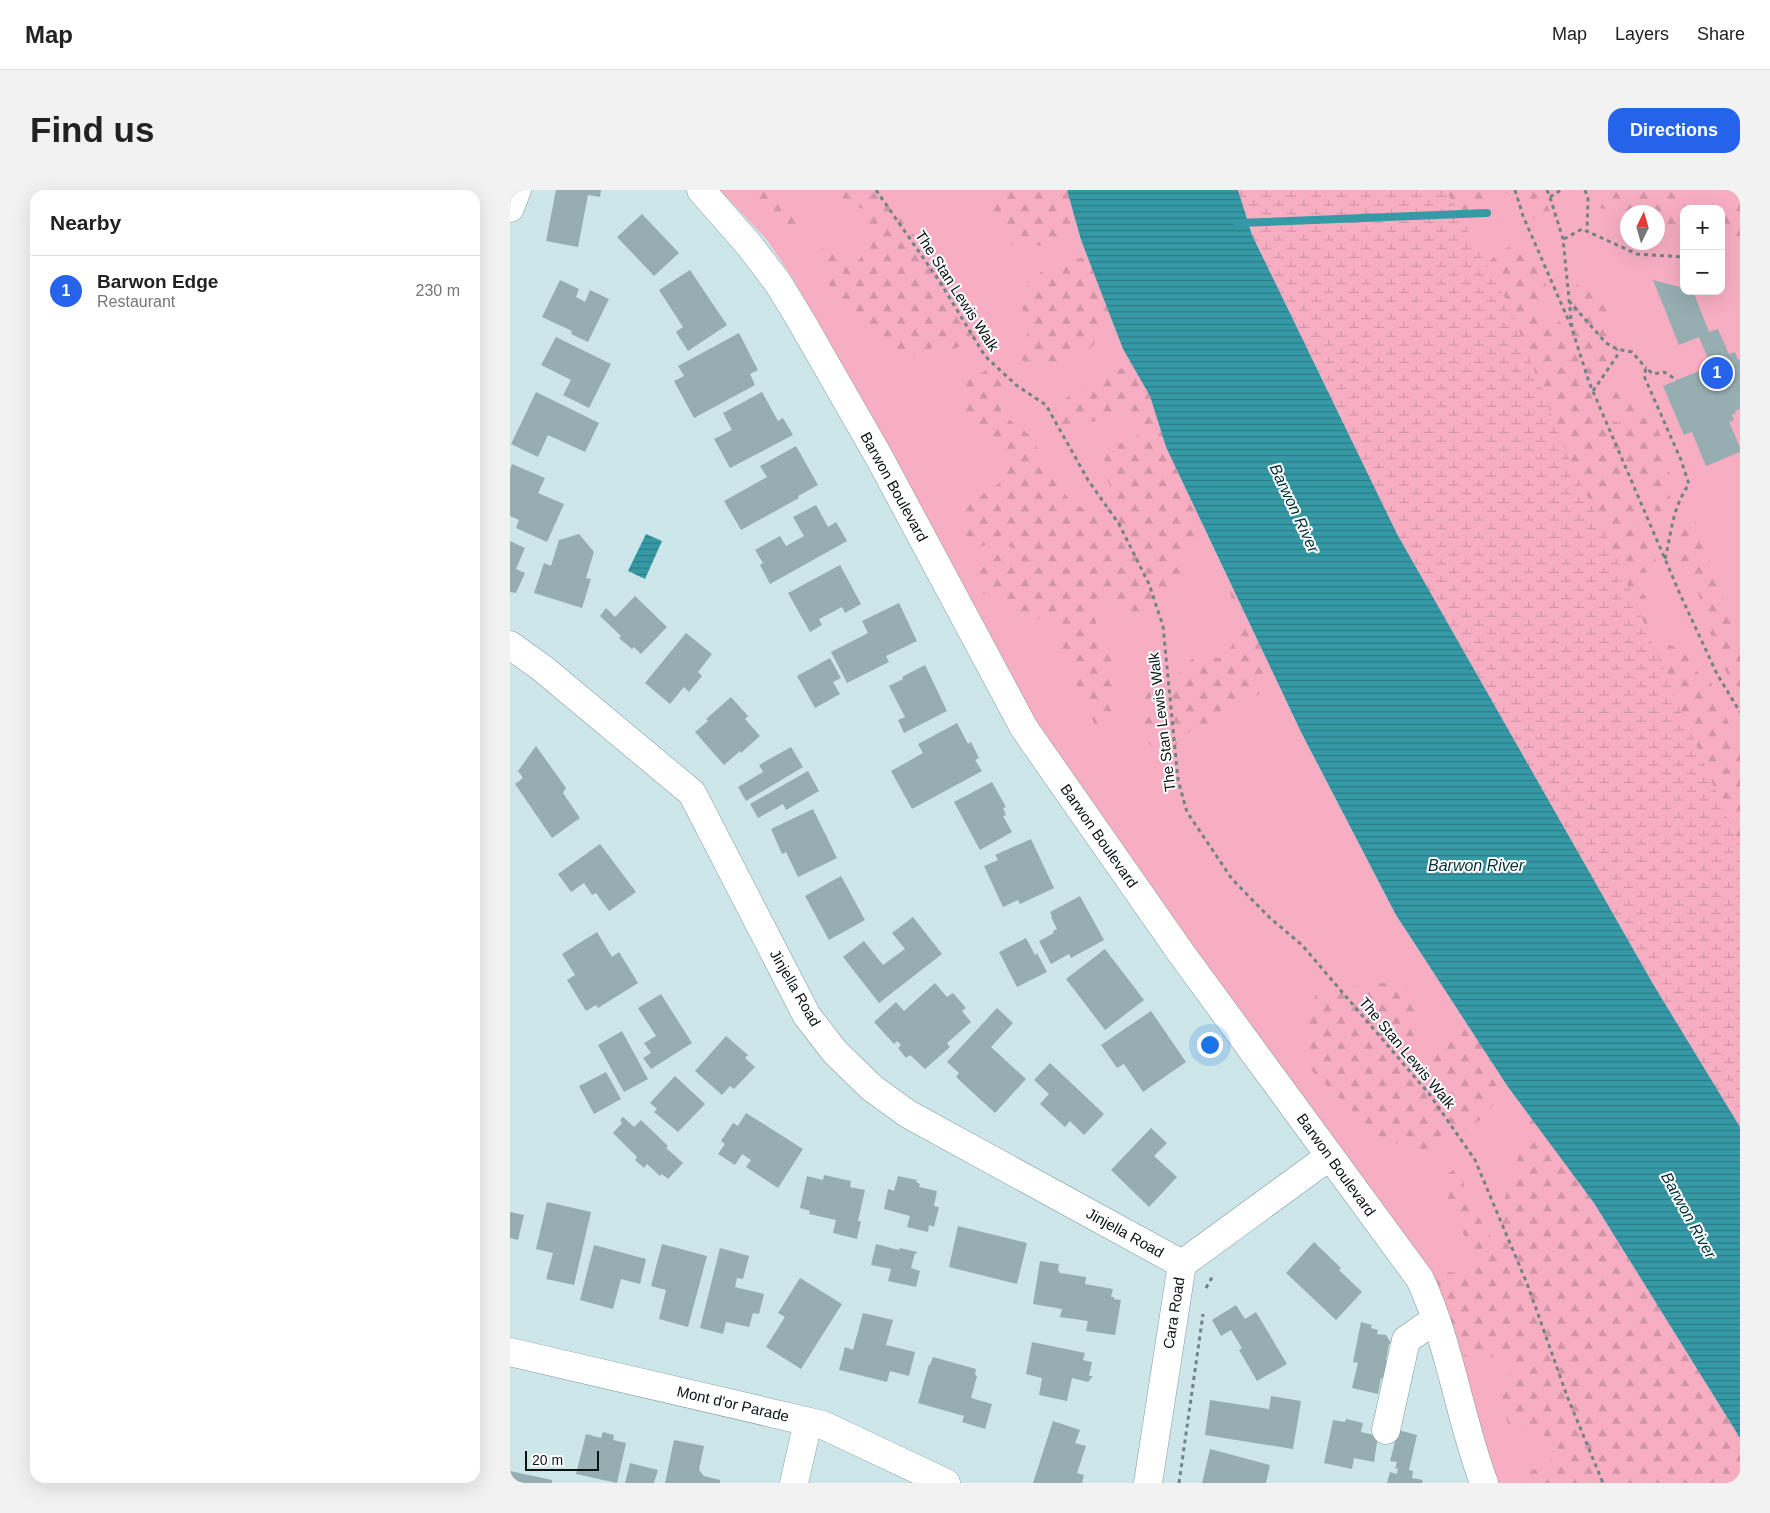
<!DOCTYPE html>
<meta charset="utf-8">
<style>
:root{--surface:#fff;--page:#f2f2f2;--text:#222;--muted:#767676;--line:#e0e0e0;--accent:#2563eb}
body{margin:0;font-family:Helvetica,sans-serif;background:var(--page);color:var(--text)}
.controls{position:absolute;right:15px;top:15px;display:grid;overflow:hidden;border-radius:10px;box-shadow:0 5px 20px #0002}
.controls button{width:45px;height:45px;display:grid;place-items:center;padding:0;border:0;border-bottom:1px solid var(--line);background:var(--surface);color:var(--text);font:25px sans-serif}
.compass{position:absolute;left:1110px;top:15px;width:45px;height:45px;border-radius:50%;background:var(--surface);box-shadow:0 5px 20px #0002;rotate:5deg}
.scale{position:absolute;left:15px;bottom:12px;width:74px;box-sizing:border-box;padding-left:5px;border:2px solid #0b1415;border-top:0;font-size:14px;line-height:18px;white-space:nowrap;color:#0b1415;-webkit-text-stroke:4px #fff;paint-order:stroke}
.you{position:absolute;left:699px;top:854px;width:18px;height:18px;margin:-12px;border:4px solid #fff;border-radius:50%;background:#1a73e8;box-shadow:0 0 0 8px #1a73e833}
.badge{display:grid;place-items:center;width:32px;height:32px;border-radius:50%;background:var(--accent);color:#fff;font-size:16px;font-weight:700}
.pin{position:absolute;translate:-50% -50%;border:2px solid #fff;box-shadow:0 1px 5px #0006}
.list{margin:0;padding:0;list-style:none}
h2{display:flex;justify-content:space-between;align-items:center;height:65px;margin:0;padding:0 20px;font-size:21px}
h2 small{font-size:16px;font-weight:400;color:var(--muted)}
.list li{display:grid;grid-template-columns:32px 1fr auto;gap:15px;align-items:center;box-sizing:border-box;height:70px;padding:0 20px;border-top:1px solid var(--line)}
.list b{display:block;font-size:19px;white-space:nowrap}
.list p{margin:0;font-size:16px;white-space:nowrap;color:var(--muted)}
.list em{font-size:16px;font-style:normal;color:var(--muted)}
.map{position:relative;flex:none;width:1230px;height:1293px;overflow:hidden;border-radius:15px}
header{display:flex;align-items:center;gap:30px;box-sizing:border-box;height:70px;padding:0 25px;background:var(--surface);border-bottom:1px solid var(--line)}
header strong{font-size:24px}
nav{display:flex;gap:28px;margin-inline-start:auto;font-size:18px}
.intro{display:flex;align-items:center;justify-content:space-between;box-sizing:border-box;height:120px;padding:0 30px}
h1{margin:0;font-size:35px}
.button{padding:12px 22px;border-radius:15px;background:var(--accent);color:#fff;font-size:18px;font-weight:700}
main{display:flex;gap:30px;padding:0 30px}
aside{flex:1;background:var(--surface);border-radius:15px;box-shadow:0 5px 20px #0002}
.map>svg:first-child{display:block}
.green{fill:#f7aec3;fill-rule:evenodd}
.forest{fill:url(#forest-firs)}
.wetland{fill:url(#wetland-marsh)}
.water{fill:url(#water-rules)}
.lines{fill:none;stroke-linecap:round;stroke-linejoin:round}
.stream{stroke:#3699a6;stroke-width:8}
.building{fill:#96aeb1}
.minor-casing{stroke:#81999c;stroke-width:29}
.path{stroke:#728386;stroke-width:3;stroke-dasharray:4 4;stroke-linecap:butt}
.minor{stroke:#fff;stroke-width:28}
.labels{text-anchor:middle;stroke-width:4;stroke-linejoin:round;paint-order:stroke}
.street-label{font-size:15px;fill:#0b1415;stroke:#fff}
.water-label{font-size:16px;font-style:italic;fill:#013237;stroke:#fff}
</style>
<header>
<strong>Map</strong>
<nav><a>Map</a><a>Layers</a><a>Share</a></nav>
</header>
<div class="intro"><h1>Find us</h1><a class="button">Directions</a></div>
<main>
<aside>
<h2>Nearby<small></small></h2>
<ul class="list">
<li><span class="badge">1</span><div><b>Barwon Edge</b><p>Restaurant</p></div><em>230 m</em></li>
</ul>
</aside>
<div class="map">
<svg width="1230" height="1293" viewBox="0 0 1230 1293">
<defs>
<pattern id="forest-firs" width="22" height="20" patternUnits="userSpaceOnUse" patternTransform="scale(1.25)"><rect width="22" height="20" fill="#f7aec3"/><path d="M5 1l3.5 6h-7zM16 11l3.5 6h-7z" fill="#d295a7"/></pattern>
<pattern id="wetland-marsh" width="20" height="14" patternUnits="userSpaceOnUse" patternTransform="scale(1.25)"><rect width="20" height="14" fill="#f7aec3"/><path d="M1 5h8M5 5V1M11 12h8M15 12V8" fill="none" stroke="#d295a7"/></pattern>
<pattern id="water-rules" width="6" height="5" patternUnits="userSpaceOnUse" patternTransform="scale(1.25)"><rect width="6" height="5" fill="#3699a6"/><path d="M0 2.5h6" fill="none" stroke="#2c7c86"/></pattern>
</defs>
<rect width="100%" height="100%" fill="#cde6ea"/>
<path class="green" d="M 210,0 L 557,0 L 571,50 L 613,159 L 640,206 L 656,257 L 791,542 L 886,725 L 998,897 L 1084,1013 L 1230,1248 L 1230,1293 L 974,1293 L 921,1112 L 514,538 L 369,267 L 313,140 L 282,87 L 257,50 Z
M 728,0 L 1230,0 L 1230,937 L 1143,794 L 887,344 L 742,45 ZM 1174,19 L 1211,19 L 1211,101 L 1174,101 ZM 1118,22 L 1148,22 L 1148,52 L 1118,52 Z"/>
<path class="forest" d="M 238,0 L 263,0 L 282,19 L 293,41 L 271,43 L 264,20 L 242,10 Z
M 318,0 L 370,0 L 399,40 L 443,86 L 467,119 L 468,147 L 440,161 L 425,156 L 414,164 L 388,168 L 345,129 L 339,116 L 321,101 L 306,63 L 321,49 L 344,75 L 362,55 L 357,21 L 334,11 Z
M 488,0 L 557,0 L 566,30 L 537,56 L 497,53 L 478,19 Z
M 915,0 L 1031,0 L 1035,12 L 1043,26 L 1039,34 L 1022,28 L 1001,6 L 994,2 L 968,15 L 951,28 L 946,20 Z
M 1097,0 L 1172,0 L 1187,12 L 1230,12 L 1230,46 L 1221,48 L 1211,42 L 1211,19 L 1174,19 L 1174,39 L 1148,32 L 1148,22 L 1118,22 L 1117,25 L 1086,17 L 1083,7 Z
M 1008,53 C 1029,61 1034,88 1039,107 L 1026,121 L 1036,129 L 1046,129 L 1056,137 L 1067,133 L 1067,125 L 1055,111 C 1064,95 1066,93 1084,90 L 1108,148 L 1101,162 L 1098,174 L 1086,188 L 1082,211 L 1088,227 L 1109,233 L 1110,221 L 1099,213 L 1101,200 L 1107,187 L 1118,206 L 1126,215 L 1128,228 L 1143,228 L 1158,264 L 1155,276 L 1162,287 L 1158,299 L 1161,313 L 1147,327 L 1143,315 L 1144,299 L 1130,284 L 1114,291 L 1116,305 L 1125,314 L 1130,328 L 1130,340 L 1140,353 L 1135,363 L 1146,370 L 1148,378 L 1138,382 L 1124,384 L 1125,397 L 1135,406 L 1139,417 L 1136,439 L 1125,451 L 1000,117 L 976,74 L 994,59 Z
M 578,66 L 603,133 L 579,160 L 540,180 L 512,171 L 518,138 L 508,105 L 536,77 Z
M 493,171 L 500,189 L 490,214 L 497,228 L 520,245 L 541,282 L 561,313 L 591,325 L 607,311 L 596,287 L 593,255 L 616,252 L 638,239 L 614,223 L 590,230 L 552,236 L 545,219 C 566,195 593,186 622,174 L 640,206 L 656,257 L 691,332 L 668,391 L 626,432 L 597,414 L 583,416 L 588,443 L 606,477 L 608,520 L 591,548 L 555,471 L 542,428 L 509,429 L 505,411 L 471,403 L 462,375 L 485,366 L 508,361 L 489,351 L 459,360 L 450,322 L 463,311 L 491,292 L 496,272 L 479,246 L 449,222 L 453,193 Z
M 1183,324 L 1230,456 L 1230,511 L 1227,508 L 1196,433 L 1189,405 L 1170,370 L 1165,350 L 1169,332 Z
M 715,383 L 764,486 L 748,505 L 714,517 L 703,531 L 682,539 L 653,569 L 631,545 L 636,525 L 634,510 L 640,498 L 666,495 L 670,477 L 687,466 L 709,468 L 722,456 L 727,429 Z
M 1157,454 L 1174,461 L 1185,480 L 1201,493 L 1226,550 L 1230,553 L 1230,658 L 1146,462 Z
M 872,793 L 898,796 L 908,830 L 902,858 L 921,874 L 935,852 L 956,832 L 998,897 L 970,930 L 927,958 L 902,960 L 868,946 L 798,877 L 796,836 L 807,801 Z
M 1014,918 L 1084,1013 L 1230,1248 L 1230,1293 L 1012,1293 L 1010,1284 L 1040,1274 L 1046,1252 L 1021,1239 L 1000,1241 L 992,1213 L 989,1189 L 1005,1180 L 994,1162 L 971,1171 L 949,1165 L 935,1126 L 927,1088 L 938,1082 L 965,1084 L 960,1056 L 938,1015 L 936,985 L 951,975 L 956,1009 L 985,1052 L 997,1000 L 1014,949 Z"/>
<path class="wetland" d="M 728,0 L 936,0 L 1000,117 L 1053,255 L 1103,360 L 1230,658 L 1230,937 L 1143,794 L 887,344 L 742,45 Z"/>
<path class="water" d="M 557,0 L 728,0 L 742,45 L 887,344 L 1143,794 L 1230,937 L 1230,1248 L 1084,1013 L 998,897 L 886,725 L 791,542 L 656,257 L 640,206 L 613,159 L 571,50 Z
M 136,344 L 152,351 L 135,389 L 118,381 Z"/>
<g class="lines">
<path class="stream" d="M 728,33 L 977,23"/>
</g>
<path class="building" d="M 46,0 L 91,0 L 90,7 L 78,5 L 68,57 L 36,51 Z
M 132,24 L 169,63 L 144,86 L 107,47 Z
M 180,80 L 217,135 L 178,161 L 166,142 L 173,137 L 149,100 Z
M 50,90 L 69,99 L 66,107 L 75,112 L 80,100 L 99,109 L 78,152 L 61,144 L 62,141 L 32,127 Z
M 1143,90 L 1174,98 L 1174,101 L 1183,101 L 1199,142 L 1208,139 L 1219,164 L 1225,162 L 1228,170 L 1230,169 L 1230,219 L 1225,221 L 1226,223 L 1222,225 L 1224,230 L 1219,232 L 1230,257 L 1230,262 L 1196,276 L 1182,242 L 1174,245 L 1153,196 L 1201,176 L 1189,147 L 1169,155 Z
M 229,143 L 248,180 L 240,184 L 245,195 L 184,228 L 164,191 L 174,186 L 168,176 Z
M 46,147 L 101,174 L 79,218 L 53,205 L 61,190 L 31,175 Z
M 26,202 L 89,233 L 75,262 L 38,245 L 28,267 L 1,254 Z
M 252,202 L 268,231 L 273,228 L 283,245 L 220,278 L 204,249 L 222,240 L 213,223 Z
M 286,256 L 308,295 L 288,306 L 289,308 L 231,340 L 214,311 L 257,287 L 250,276 Z
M 2,274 L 35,288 L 28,303 L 54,314 L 37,352 L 6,338 L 9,330 L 0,326 L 0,280 Z
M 306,315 L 318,337 L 326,332 L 337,351 L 260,394 L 250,375 L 253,373 L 245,360 L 270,346 L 276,356 L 294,346 L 283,327 Z
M 69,344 L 84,362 L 76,388 L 81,389 L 72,418 L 24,403 L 34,373 L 41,376 L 49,350 Z
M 0,351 L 15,358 L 6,379 L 15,383 L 6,403 L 0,402 Z
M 330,375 L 351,414 L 335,423 L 332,417 L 309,429 L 312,435 L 300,442 L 278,403 Z
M 125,406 L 157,437 L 131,464 L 124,457 L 122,459 L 116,454 L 109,448 L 111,446 L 90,426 L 96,418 L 105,427 Z
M 389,413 L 407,451 L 376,466 L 379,472 L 337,493 L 321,462 L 358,443 L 352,431 Z
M 176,443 L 202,464 L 188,482 L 192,486 L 179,502 L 174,497 L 160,514 L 135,493 Z
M 320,468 L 331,488 L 323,492 L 330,504 L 305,518 L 287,486 Z
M 415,475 L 437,521 L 394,543 L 388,530 L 395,527 L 379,496 L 393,489 L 392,487 Z
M 221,507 L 238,526 L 235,529 L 250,546 L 231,563 L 230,561 L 214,575 L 185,542 L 198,531 L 196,529 Z
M 447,533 L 458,554 L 461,552 L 469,568 L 465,570 L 472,581 L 402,619 L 381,581 L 413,563 L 408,554 Z
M 26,556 L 56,598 L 53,603 L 70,628 L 42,648 L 5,594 L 13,588 L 8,581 Z
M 281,557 L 293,577 L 236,611 L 228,597 L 253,582 L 249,575 Z
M 298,581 L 309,601 L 276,620 L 273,614 L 248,628 L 240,614 Z
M 482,592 L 496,617 L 493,618 L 496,625 L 493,626 L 502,642 L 470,660 L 444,612 Z
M 303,619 L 327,668 L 288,687 L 276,662 L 272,664 L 261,639 Z
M 521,649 L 544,698 L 510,714 L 508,710 L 493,717 L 474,676 L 488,670 L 485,665 Z
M 90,654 L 126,702 L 99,721 L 86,703 L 82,705 L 74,693 L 61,702 L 48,684 Z
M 331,686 L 355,730 L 319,750 L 295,706 Z
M 570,706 L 594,750 L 561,768 L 559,764 L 541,774 L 529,751 L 544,743 L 543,741 L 547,739 L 541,727 L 542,726 L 540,722 Z
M 403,727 L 432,764 L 369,813 L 333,767 L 354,751 L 373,775 L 395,759 L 382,743 Z
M 87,742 L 102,767 L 109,762 L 128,793 L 88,818 L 86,815 L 76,821 L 57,790 L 65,785 L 52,764 Z
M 516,748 L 525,765 L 527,763 L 537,782 L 507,797 L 489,762 Z
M 595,759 L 634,810 L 595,840 L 556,789 Z
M 425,793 L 437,807 L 443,803 L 456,818 L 452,821 L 461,832 L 437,853 L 440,857 L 415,879 L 400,865 L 396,868 L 388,858 L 391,855 L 387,851 L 384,854 L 364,832 L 386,812 L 394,821 Z
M 151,804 L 182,853 L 141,879 L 133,868 L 141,863 L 134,853 L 146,846 L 128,818 Z
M 487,818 L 503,833 L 481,857 L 516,889 L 485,923 L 446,887 L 449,883 L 437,872 Z
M 641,821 L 676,872 L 633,902 L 614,874 L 607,878 L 591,855 Z
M 112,841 L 138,889 L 114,902 L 88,855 Z
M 216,846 L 238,865 L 235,868 L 245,877 L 224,899 L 220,896 L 212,905 L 185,881 Z
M 540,873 L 594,924 L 574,945 L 560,931 L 555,937 L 530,914 L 539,904 L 524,890 Z
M 96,882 L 111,909 L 84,924 L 69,896 Z
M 165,886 L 195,914 L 168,942 L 144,922 L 147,919 L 140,913 Z
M 236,923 L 293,959 L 268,998 L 236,977 L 241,970 L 232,964 L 225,975 L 208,964 L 215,954 L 211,951 L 223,933 L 228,936 Z
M 113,927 L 124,937 L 131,930 L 158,956 L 156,958 L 173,973 L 158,989 L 152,984 L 150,986 L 137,974 L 134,978 L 125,970 L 127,967 L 103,943 L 112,933 L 110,930 Z
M 641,938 L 657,953 L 644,966 L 667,987 L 639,1017 L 601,980 Z
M 314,985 L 341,991 L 340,997 L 355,1000 L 348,1031 L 351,1031 L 347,1049 L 323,1043 L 326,1030 L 299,1024 L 300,1021 L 290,1018 L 297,986 L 313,990 Z
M 388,986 L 407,990 L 406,992 L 410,994 L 409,997 L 427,1001 L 424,1016 L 429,1017 L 424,1037 L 419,1035 L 418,1042 L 397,1037 L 400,1026 L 374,1019 L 378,999 L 384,1001 Z
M 37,1012 L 81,1022 L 64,1095 L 36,1089 L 43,1063 L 26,1059 Z
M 0,1022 L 14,1025 L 8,1050 L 0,1048 Z
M 448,1036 L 517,1053 L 507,1094 L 439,1077 Z
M 804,1052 L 831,1078 L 829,1080 L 852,1102 L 826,1130 L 776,1083 Z
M 152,1054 L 197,1066 L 178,1137 L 149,1129 L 156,1100 L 141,1096 Z
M 366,1054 L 389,1060 L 390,1058 L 407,1062 L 407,1064 L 405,1063 L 401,1078 L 410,1081 L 406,1097 L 378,1091 L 381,1079 L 361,1075 Z
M 84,1055 L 136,1069 L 130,1094 L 111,1089 L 103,1119 L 70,1110 Z
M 210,1058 L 239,1066 L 233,1089 L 227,1088 L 225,1097 L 254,1104 L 249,1124 L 243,1123 L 239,1137 L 216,1132 L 213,1144 L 190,1138 Z
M 530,1071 L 549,1074 L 548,1080 L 550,1083 L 576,1087 L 575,1094 L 603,1099 L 601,1107 L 604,1107 L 604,1109 L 611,1110 L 605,1145 L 576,1141 L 578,1131 L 550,1127 L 552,1119 L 523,1114 Z
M 290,1088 L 332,1114 L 291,1179 L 256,1157 L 275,1127 L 268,1123 Z
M 726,1115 L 735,1129 L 746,1122 L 777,1174 L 747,1191 L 729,1160 L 732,1158 L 721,1140 L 711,1146 L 702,1130 Z
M 353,1123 L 383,1130 L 376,1155 L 405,1162 L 399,1186 L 380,1181 L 377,1192 L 329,1180 L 335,1157 L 343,1160 Z
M 851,1132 L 862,1135 L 861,1138 L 868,1140 L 867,1144 L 876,1145 L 881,1153 L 879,1154 L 876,1170 L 878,1171 L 874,1188 L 871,1188 L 868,1204 L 842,1198 L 848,1173 L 843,1172 Z
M 522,1152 L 575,1163 L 573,1170 L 582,1172 L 579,1186 L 583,1186 L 578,1192 L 562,1188 L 557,1211 L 529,1205 L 532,1188 L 516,1184 Z
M 423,1167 L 466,1179 L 465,1185 L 467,1186 L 461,1208 L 482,1214 L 475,1239 L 452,1232 L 454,1226 L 408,1213 L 419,1174 L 420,1175 Z
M 761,1206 L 791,1211 L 783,1259 L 695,1245 L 700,1210 L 759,1219 Z
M 836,1229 L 853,1233 L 851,1242 L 868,1246 L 864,1272 L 844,1268 L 842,1279 L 814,1273 L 823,1230 L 835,1232 Z
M 543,1231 L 570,1240 L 565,1253 L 576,1256 L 567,1283 L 574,1285 L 572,1293 L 523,1293 Z
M 888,1240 L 907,1245 L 899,1280 L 903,1281 L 902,1288 L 913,1290 L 912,1293 L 877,1293 L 880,1282 L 887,1284 L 888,1278 L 885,1279 L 887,1272 L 880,1271 Z
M 93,1242 L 104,1245 L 103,1250 L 116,1253 L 107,1293 L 66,1284 L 76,1244 L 91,1248 Z
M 164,1250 L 194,1256 L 189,1280 L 194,1286 L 210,1290 L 210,1293 L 155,1293 Z
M 700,1259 L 760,1275 L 756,1293 L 692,1293 Z
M 120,1273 L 148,1280 L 144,1293 L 115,1293 Z
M 0,1281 L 42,1290 L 42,1293 L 0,1293 Z"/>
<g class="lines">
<g class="minor-casing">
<path id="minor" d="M 191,0 L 240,56 L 268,93 L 290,129 L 369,267 L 514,538 L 671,763 L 910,1089 C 940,1154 949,1226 974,1293
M 0,18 L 7,0
M 0,455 L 32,478 L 182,603 L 297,826 L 325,862 L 362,898 L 398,924 L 672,1074
M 0,1162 L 313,1235 L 436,1293
M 876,1240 L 896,1150 L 926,1129
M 284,1293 L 298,1232
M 638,1293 L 672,1074 L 820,966"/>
</g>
<path class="path" d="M 366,0 L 430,92 L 475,166 L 506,195 L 536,215 L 578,290 L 609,334 L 639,394 L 653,436 L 668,590 L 677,622 L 722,689 L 760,728 L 792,755 L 920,905 L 965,970 L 1018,1096 L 1057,1206 L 1093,1293
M 1005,0 L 1013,26 L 1061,136
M 1037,0 L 1040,7 L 1053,49 L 1062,139 L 1079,192 L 1170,404 L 1207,484 L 1230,522
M 1075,0 L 1078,9 L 1077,41
M 1040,7 L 1051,0
M 1054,49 L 1072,39 L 1127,64 L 1172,67
M 1059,111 L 1096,153 L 1107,159 L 1122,162 L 1136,178
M 1083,201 L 1107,166 L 1107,159
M 1155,369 C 1162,340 1162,319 1179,294 L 1171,270 L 1134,186 L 1136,178 L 1143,184 L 1154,182 L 1167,190
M 696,1098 L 704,1084
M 669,1293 L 693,1124"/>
<use href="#minor" class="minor"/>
</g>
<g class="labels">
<g class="street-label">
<text transform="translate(447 101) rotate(57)" y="5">The Stan Lewis Walk</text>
<text transform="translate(384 297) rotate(61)" y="5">Barwon Boulevard</text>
<text transform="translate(652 532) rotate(-97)" y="5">The Stan Lewis Walk</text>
<text transform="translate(589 646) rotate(55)" y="5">Barwon Boulevard</text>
<text transform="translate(285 798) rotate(60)" y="5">Jinjella Road</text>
<text transform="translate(897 863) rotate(50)" y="5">The Stan Lewis Walk</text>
<text transform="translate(826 975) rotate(54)" y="5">Barwon Boulevard</text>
<text transform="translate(615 1043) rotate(29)" y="5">Jinjella Road</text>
<text transform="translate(664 1123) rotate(-81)" y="5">Cara Road</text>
<text transform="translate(223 1214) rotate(13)" y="5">Mont d'or Parade</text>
</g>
<g class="water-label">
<text transform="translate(785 318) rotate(65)" y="6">Barwon River</text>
<text x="966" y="681">Barwon River</text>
<text transform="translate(1179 1025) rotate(61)" y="6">Barwon River</text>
</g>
</g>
</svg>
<div class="controls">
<button>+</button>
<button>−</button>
</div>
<svg class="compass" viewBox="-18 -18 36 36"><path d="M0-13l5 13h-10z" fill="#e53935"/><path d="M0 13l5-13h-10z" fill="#767676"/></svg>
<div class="scale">20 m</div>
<div class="you"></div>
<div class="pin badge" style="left:1207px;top:183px">1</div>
</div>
</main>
